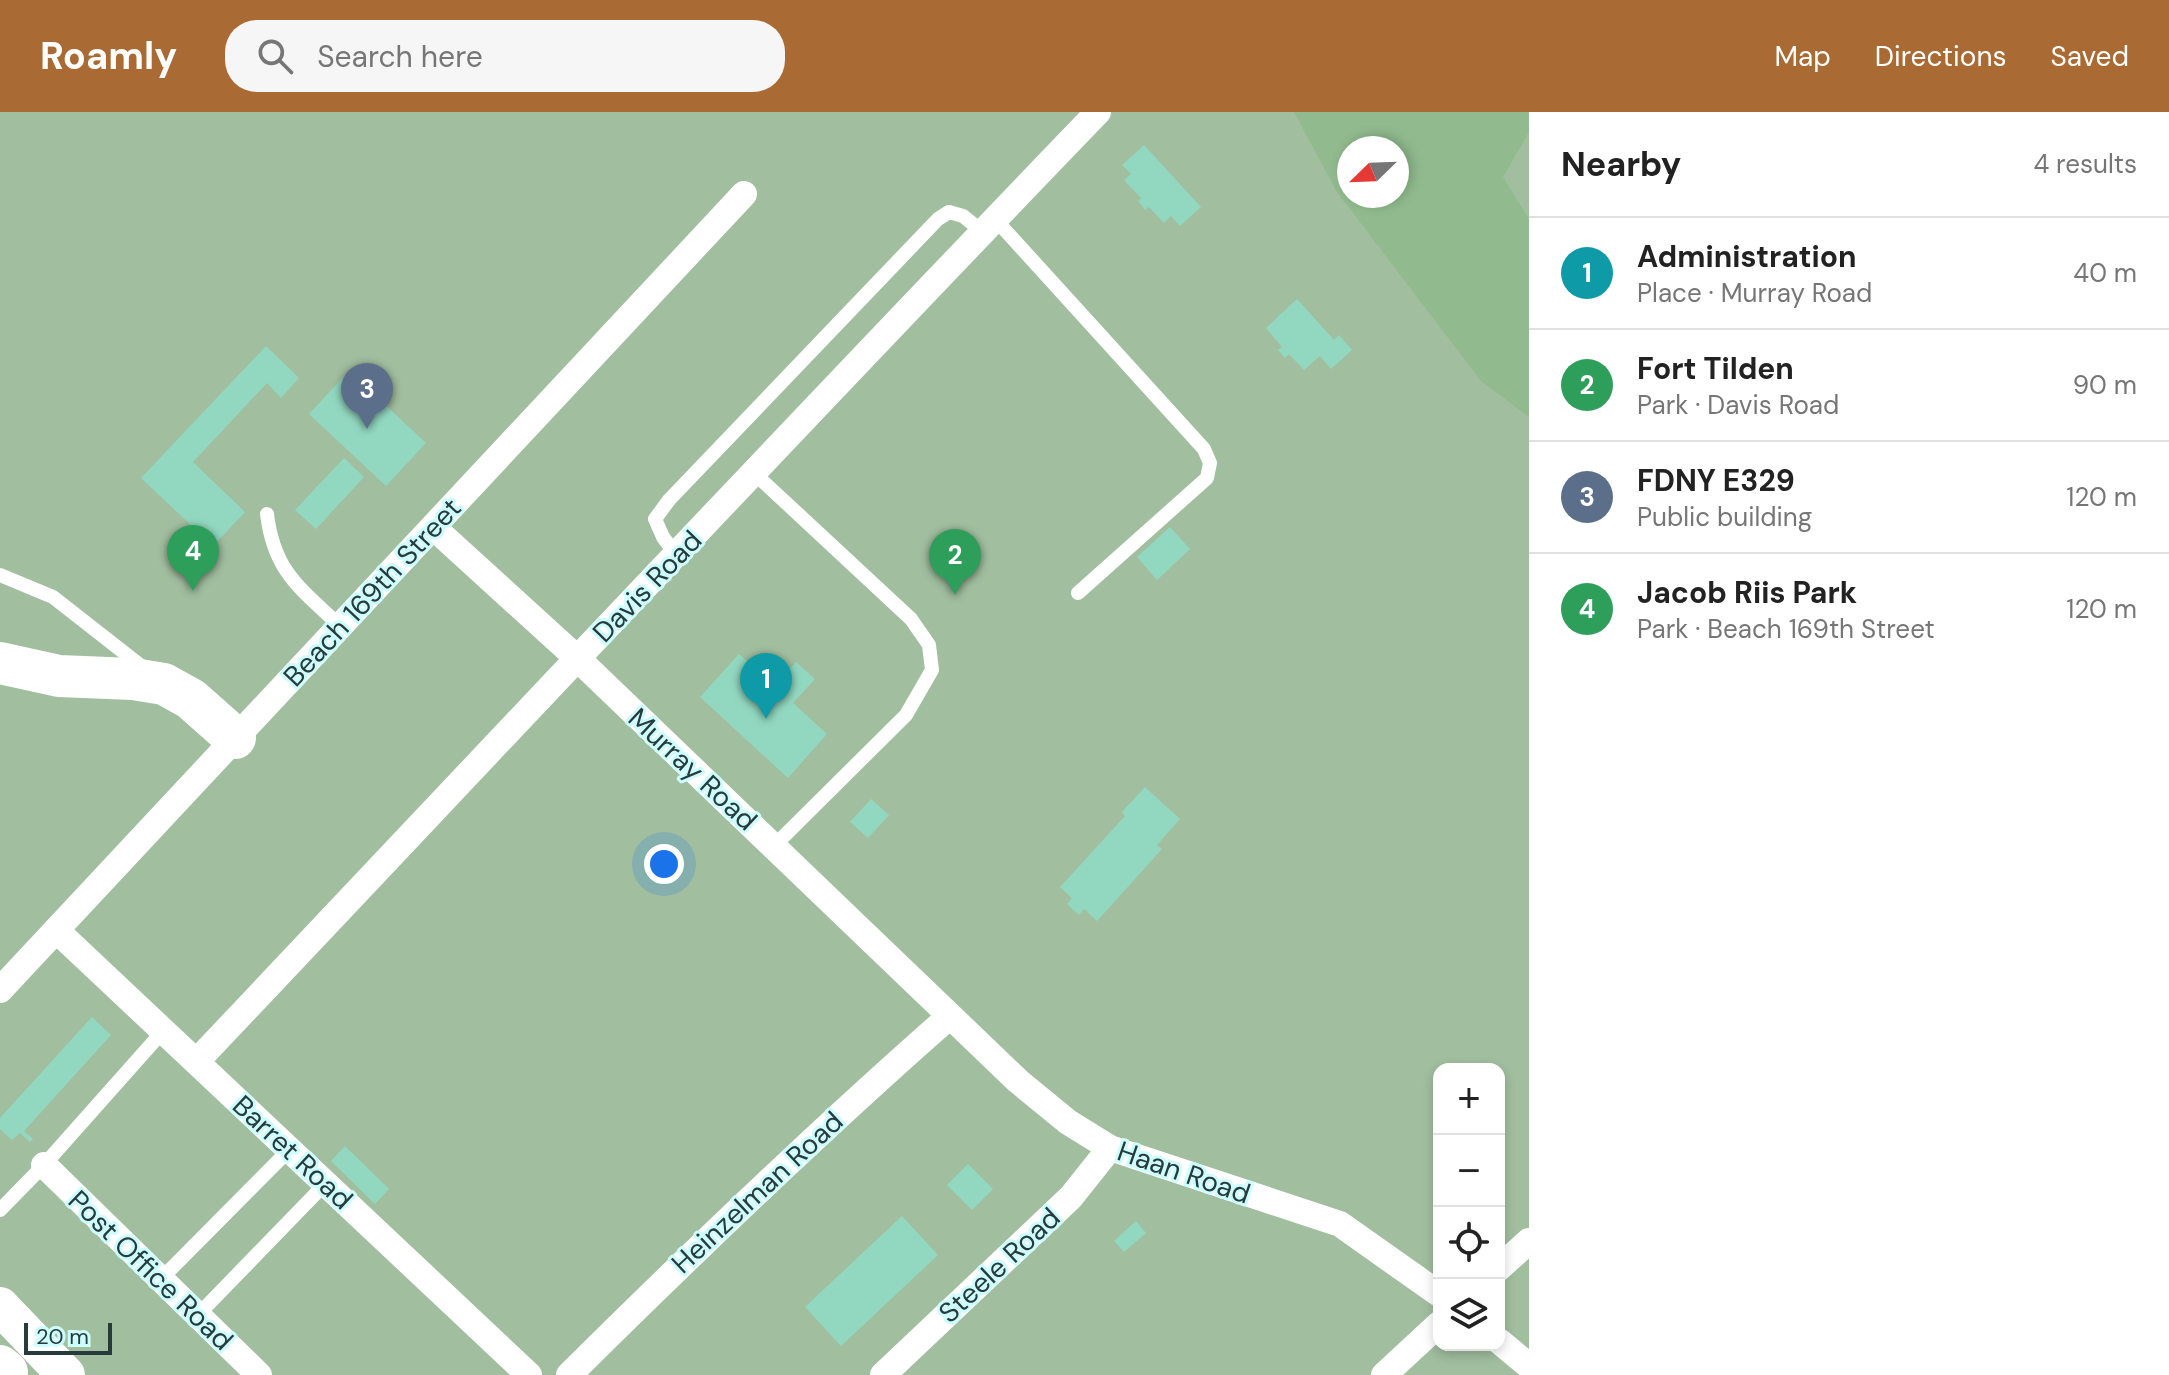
<!DOCTYPE html>
<meta charset="utf-8">
<style>
:root{--surface:#fff;--page:#f6f6f6;--text:#222;--muted:#767676;--line:#e0e0e0;--accent:#aa6a33}
body{margin:0;font-family:"DM Sans",sans-serif;background:var(--page);color:var(--text)}
.controls{position:absolute;right:24px;bottom:24px;display:grid;overflow:hidden;border-radius:16px;box-shadow:0 4px 12px #0003}
.controls button{width:72px;height:72px;display:grid;place-items:center;padding:0;border:0;border-bottom:2px solid var(--line);background:var(--surface);color:var(--text);font:40px sans-serif}
.compass{position:absolute;left:1337px;top:24px;width:72px;height:72px;border-radius:50%;background:var(--surface);box-shadow:0 4px 12px #0003;rotate:247deg}
.scale{position:absolute;left:24px;bottom:20px;width:88px;box-sizing:border-box;padding-left:8px;border:4px solid #283b3c;border-top:0;font-size:22px;line-height:28px;white-space:nowrap;color:#283b3c;-webkit-text-stroke:6px #cefdfe;paint-order:stroke}
.you{position:absolute;left:664px;top:752px;width:28px;height:28px;margin:-20px;border:6px solid #fff;border-radius:50%;background:#1a73e8;box-shadow:0 0 0 12px #1a73e833}
.badge{display:grid;place-items:center;width:52px;height:52px;border-radius:50%;background:var(--accent);color:#fff;font-size:26px;font-weight:700}
.pin{position:absolute;translate:-50% -66px;filter:drop-shadow(0 2px 4px #0008)}
.pin::after{content:'';position:absolute;top:42px;width:28px;height:24px;background:inherit;clip-path:polygon(0 0,100% 0,50% 100%)}
.list{margin:0;padding:0;list-style:none}
h2{display:flex;justify-content:space-between;align-items:center;height:104px;margin:0;padding:0 32px;font-size:34px}
h2 small{font-size:26px;font-weight:400;color:var(--muted)}
.list li{display:grid;grid-template-columns:52px 1fr auto;gap:24px;align-items:center;box-sizing:border-box;height:112px;padding:0 32px;border-top:2px solid var(--line)}
.list b{display:block;font-size:30px;white-space:nowrap}
.list p{margin:0;font-size:26px;white-space:nowrap;color:var(--muted)}
.list em{font-size:26px;font-style:normal;color:var(--muted)}
.icon{flex:none;width:44px;height:44px;fill:none;stroke:currentColor;stroke-width:2;stroke-linecap:round;stroke-linejoin:round}
.map{position:relative;flex:none;width:1529px;height:1263px;overflow:hidden}
header{display:flex;align-items:center;gap:48px;box-sizing:border-box;height:112px;padding:0 40px;background:var(--accent);color:#fff}
header strong{font-size:38px}
nav{display:flex;gap:44px;margin-inline-start:auto;font-size:28px}
.search{width:560px;height:72px;background:var(--page);display:flex;align-items:center;gap:20px;box-sizing:border-box;padding:0 28px;border-radius:32px;color:var(--muted);font-size:30px}
main{display:flex}
aside{flex:1;background:var(--surface)}
.map>svg:first-child{display:block}
.green{fill:#a1be9f;fill-rule:evenodd}
.forest{fill:#91bb8e;fill-rule:evenodd}
.building{fill:#92d8c0}
.lines{fill:none;stroke-linecap:round;stroke-linejoin:round}
.lane{stroke:#fff;stroke-width:14}
.street{stroke:#fff;stroke-width:26}
.secondary{stroke:#fff;stroke-width:38}
.primary{stroke:#fff;stroke-width:42}
.labels{text-anchor:middle;stroke-width:6;stroke-linejoin:round;paint-order:stroke}
.street-label{font-size:28px;fill:#283b3c;stroke:#cefdfe}
</style>
<header>
<strong>Roamly</strong>
<div class="search"><svg class="icon" aria-label="search" viewBox="0 0 24 24"><circle cx="10" cy="10" r="6"/><path d="M15 15l6 6"/></svg>Search here</div>
<nav><a>Map</a><a>Directions</a><a>Saved</a></nav>
</header>
<main>
<div class="map">
<svg width="1529" height="1263" viewBox="0 0 1529 1263">
<rect width="100%" height="100%" fill="#c1eff1"/>
<path class="green" d="M 0,0 L 1529,0 L 1529,1263 L 0,1263 ZM 1349,36 L 1397,36 L 1397,84 L 1349,84 ZM 1439,957 L 1499,957 L 1499,1233 L 1439,1233 Z"/>
<path class="forest" d="M 1294,0 L 1529,0 L 1529,20 L 1503,65 L 1529,107 L 1529,305 L 1481,269 L 1337,80 ZM 1349,36 L 1397,36 L 1397,84 L 1349,84 Z"/>
<path class="building" d="M 1144,33 L 1201,95 L 1180,114 L 1171,104 L 1164,111 L 1149,95 L 1145,98 L 1138,89 L 1141,86 L 1124,68 L 1131,62 L 1122,53 Z
M 1297,187 L 1334,228 L 1339,223 L 1352,238 L 1331,257 L 1320,244 L 1304,258 L 1289,242 L 1285,246 L 1278,238 L 1282,235 L 1266,216 Z
M 266,234 L 299,266 L 281,286 L 267,271 L 193,350 L 245,400 L 213,434 L 141,366 Z
M 349,259 L 426,331 L 386,374 L 309,302 Z
M 344,346 L 364,365 L 316,417 L 295,398 Z
M 1170,415 L 1190,437 L 1157,468 L 1137,445 Z
M 739,542 L 775,573 L 796,550 L 815,567 L 793,591 L 827,622 L 788,666 L 700,585 Z
M 1145,675 L 1180,707 L 1157,733 L 1162,737 L 1097,809 L 1084,797 L 1079,803 L 1067,792 L 1072,786 L 1060,775 L 1125,704 L 1122,700 Z
M 871,687 L 889,703 L 868,726 L 850,710 Z
M 92,905 L 111,923 L 24,1019 L 33,1027 L 30,1030 L 20,1021 L 12,1028 L 0,1017 L 0,1006 Z
M 345,1034 L 389,1077 L 375,1092 L 331,1049 Z
M 968,1052 L 993,1077 L 972,1098 L 947,1073 Z
M 902,1104 L 938,1143 L 841,1234 L 805,1195 Z
M 1136,1109 L 1146,1121 L 1124,1140 L 1114,1129 Z"/>
<g class="lines">
<path class="lane" d="M 995,107 L 1204,337 L 1210,351 L 1207,366 L 1078,481
M 754,361 L 911,507 L 929,533 L 932,558 L 906,603 L 774,734
M 267,402 C 274,460 300,476 340,514
M 677,444 L 663,425 L 655,407 L 669,388 L 938,107 L 949,100 L 963,104 L 983,120
M 0,463 L 53,485 L 145,557
M 0,1098 L 44,1053 L 164,918
M 160,1168 L 290,1037
M 197,1204 L 326,1071"/>
<path class="street" d="M 433,415 L 578,547 L 1018,969 L 1068,1010 L 1110,1036 L 1340,1112 L 1439,1182
M 56,818 L 529,1263
M 0,878 L 744,82
M 197,949 C 497,632 795,314 1098,0
M 44,1053 L 259,1263
M 1499,1156 L 1529,1129
M 1499,1229 L 1529,1254
M 569,1263 C 693,1140 819,1019 950,904
M 883,1263 L 1071,1085 L 1110,1036
M 1384,1263 L 1439,1212"/>
<path class="secondary" d="M 0,1194 L 66,1263"/>
<path class="primary" d="M 0,551 L 59,564 L 133,567 L 164,572 L 191,587 L 235,626
M 0,1254 L 7,1260"/>
</g>
<g class="labels">
<g class="street-label">
<text transform="translate(647 474) rotate(-46)" y="10">Davis Road</text>
<text transform="translate(372 480) rotate(-47)" y="10">Beach 169th Street</text>
<text transform="translate(693 657) rotate(43)" y="10">Murray Road</text>
<text transform="translate(293 1040) rotate(43)" y="10">Barret Road</text>
<text transform="translate(1184 1060) rotate(19)" y="10">Haan Road</text>
<text transform="translate(757 1080) rotate(-43)" y="10">Heinzelman Road</text>
<text transform="translate(999 1153) rotate(-43)" y="10">Steele Road</text>
<text transform="translate(151 1158) rotate(44)" y="10">Post Office Road</text>
</g>
</g>
</svg>
<div class="controls">
<button>+</button>
<button>−</button>
<button><svg class="icon" aria-label="locate" viewBox="0 0 24 24"><circle cx="12" cy="12" r="6"/><path d="M12 2v4M12 18v4M2 12h4M18 12h4"/></svg></button>
<button><svg class="icon" aria-label="layers" viewBox="0 0 24 24"><path d="M12 4l9 5-9 5-9-5zM3 14l9 5 9-5"/></svg></button>
</div>
<svg class="compass" viewBox="-18 -18 36 36"><path d="M0-13l5 13h-10z" fill="#e53935"/><path d="M0 13l5-13h-10z" fill="#767676"/></svg>
<div class="scale">20 m</div>
<div class="you"></div>
<div class="pin badge" style="left:766px;top:607px;background:#0f9aa8">1</div>
<div class="pin badge" style="left:955px;top:483px;background:#2e9e5b">2</div>
<div class="pin badge" style="left:367px;top:317px;background:#5c6f8a">3</div>
<div class="pin badge" style="left:193px;top:479px;background:#2e9e5b">4</div>
</div>
<aside>
<h2>Nearby<small>4 results</small></h2>
<ul class="list">
<li><span class="badge" style="background:#0f9aa8">1</span><div><b>Administration</b><p>Place · Murray Road</p></div><em>40 m</em></li>
<li><span class="badge" style="background:#2e9e5b">2</span><div><b>Fort Tilden</b><p>Park · Davis Road</p></div><em>90 m</em></li>
<li><span class="badge" style="background:#5c6f8a">3</span><div><b>FDNY E329</b><p>Public building</p></div><em>120 m</em></li>
<li><span class="badge" style="background:#2e9e5b">4</span><div><b>Jacob Riis Park</b><p>Park · Beach 169th Street</p></div><em>120 m</em></li>
</ul>
</aside>
</main>
